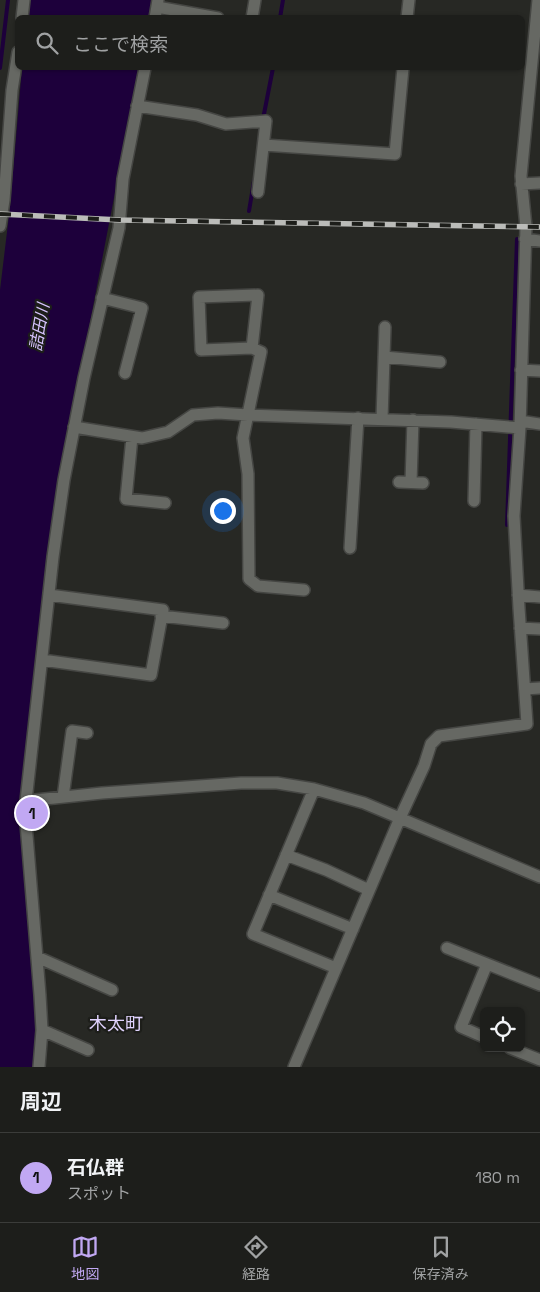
<!DOCTYPE html>
<html lang="ja">
<meta charset="utf-8">
<style>
:root{--surface:#1d1e1b;--page:#2a2b28;--text:#f1f3f6;--muted:#a0a2a3;--line:#3b3c3a;--accent:#c1a8f3}
body{margin:0;font-family:"Space Grotesk","Noto Sans JP",sans-serif;background:var(--page);color:var(--text)}
.controls{position:absolute;right:15px;bottom:15px;display:grid;overflow:hidden;border-radius:8px;box-shadow:0 1px 4px #0004}
.controls button{width:45px;height:45px;display:grid;place-items:center;padding:0;border:0;border-bottom:1px solid var(--line);background:var(--surface);color:var(--text);font:25px sans-serif}
.you{position:absolute;left:222px;top:510px;width:18px;height:18px;margin:-12px;border:4px solid #fff;border-radius:50%;background:#1a73e8;box-shadow:0 0 0 8px #1a73e833}
.badge{display:grid;place-items:center;width:32px;height:32px;border-radius:50%;background:var(--accent);color:#111;font-size:16px;font-weight:700}
.pin{position:absolute;translate:-50% -50%;border:2px solid #fff;box-shadow:0 1px 5px #0006}
.list{margin:0;padding:0;list-style:none}
h2{display:flex;justify-content:space-between;align-items:center;height:65px;margin:0;padding:0 20px;font-size:21px}
h2 small{font-size:16px;font-weight:400;color:var(--muted)}
.list li{display:grid;grid-template-columns:32px 1fr auto;gap:15px;align-items:center;box-sizing:border-box;height:90px;padding:0 20px;border-top:1px solid var(--line)}
.list b{display:block;font-size:19px;white-space:nowrap}
.list p{margin:0;font-size:16px;white-space:nowrap;color:var(--muted)}
.list em{font-size:16px;font-style:normal;color:var(--muted)}
.icon{flex:none;width:28px;height:28px;fill:none;stroke:currentColor;stroke-width:2;stroke-linecap:round;stroke-linejoin:round}
.map{position:relative;flex:none;width:540px;height:1067px;overflow:hidden}
.search{position:absolute;background:var(--surface);box-shadow:0 1px 4px #0004;left:15px;right:15px;top:15px;height:55px;display:flex;align-items:center;gap:12px;box-sizing:border-box;padding:0 18px;border-radius:8px;color:var(--muted);font-size:19px}
.sheet{height:155px;background:var(--surface)}
nav{display:flex;justify-content:space-around;align-items:center;box-sizing:border-box;height:70px;border-top:1px solid var(--line);background:var(--surface);font-size:14px;color:var(--muted)}
nav a{display:grid;justify-items:center;gap:2px}
nav .on{color:var(--accent)}
.map>svg:first-child{display:block}
.water{fill:#1d003b}
.lines{fill:none;stroke-linecap:round;stroke-linejoin:round}
.stream{stroke:#1d003b;stroke-width:4}
.minor-casing{stroke:#454643;stroke-width:14}
.minor{stroke:#666863;stroke-width:11}
.rail-casing{stroke:#bbbcb9;stroke-width:5.5}
.rail{stroke:#1d1e1a;stroke-width:4;stroke-dasharray:11;stroke-linecap:butt}
.labels{text-anchor:middle;stroke-width:4.5;stroke-linejoin:round;paint-order:stroke}
.water-label{font-size:16px;font-style:italic;fill:#d7c4fe;stroke:#1d1e1a}
.quarter-label{font-size:18px;fill:#e0d3fe;stroke:#1d1e1a}
</style>
<div class="map">
<svg width="540" height="1067" viewBox="0 0 540 1067">
<rect width="100%" height="100%" fill="#272824"/>
<path class="water" d="M 29,0 L 152,0 L 149,17 L 27,18 Z
M 22,68 L 139,68 L 59,483 L 21,809 L 37,1030 L 34,1067 L 0,1067 L 0,290 L 10,207 Z"/>
<g class="lines">
<path class="stream" d="M 280,18 L 283,0
M 0,68 L 8,0
M 263,119 L 273,68
M 249,211 L 254,181
M 507,525 L 517,239"/>
<g class="minor-casing">
<path id="minor" d="M 157,7 L 218,18
M 22,18 L 24,0
M 155,18 L 158,0
M 252,18 L 255,0
M 407,18 L 409,0
M 137,106 L 197,115 L 226,124 L 266,121 L 258,192
M 264,145 L 395,154 L 403,68
M 521,184 L 540,183
M 0,226 L 4,200 L 12,90 L 18,52
M 525,239 L 540,241
M 102,298 L 142,308 L 125,373
M 252,348 L 201,350 L 199,297 L 258,295 L 252,348 L 261,352 L 243,438 L 248,474 L 249,579 L 258,586 L 304,590
M 384,357 L 440,362
M 521,370 L 540,371
M 382,419 L 385,327
M 520,421 L 540,424
M 74,427 L 142,438 L 168,432 L 193,415 L 218,413 L 248,415 L 451,422 L 520,428
M 132,437 L 126,499 L 165,503
M 399,482 L 423,483
M 411,482 L 413,420
M 474,501 L 476,424
M 350,548 L 358,418
M 518,595 L 540,597
M 161,616 L 223,623
M 520,628 L 540,629
M 42,660 L 151,675 L 163,610 L 49,595
M 525,689 L 540,688
M 314,789 L 253,934 L 336,968
M 63,797 L 72,731 L 87,733
M 26,801 L 102,793 L 241,783 L 277,783 L 314,789 L 364,803 L 540,877
M 286,855 L 326,870 L 369,890
M 269,895 L 353,929
M 447,948 L 540,985
M 37,957 L 112,990
M 42,1030 L 88,1050
M 484,1037 L 461,1027 L 487,964
M 510,1048 L 540,1060
M 39,1067 L 42,1030 L 40,995 L 25,811 L 26,801 L 53,557 L 64,480 L 84,378 L 119,228 L 123,179 L 145,68
M 294,1067 L 400,818 L 424,766 L 431,744 L 439,736 L 527,724 L 519,608 L 514,516 L 520,428 L 526,227 L 521,176 L 538,0"/>
</g>
<use href="#minor" class="minor"/>
<g class="rail-casing">
<path id="rail" d="M 0,214 L 120,220 L 540,227"/>
</g>
<use href="#rail" class="rail"/>
</g>
<g class="labels">
<g class="water-label">
<text transform="translate(39 327) rotate(-80)" y="6">詰田川</text>
</g>
<g class="quarter-label">
<text x="116" y="1030">木太町</text>
</g>
</g>
</svg>
<div class="controls">
<button><svg class="icon" aria-label="locate" viewBox="0 0 24 24"><circle cx="12" cy="12" r="6"/><path d="M12 2v4M12 18v4M2 12h4M18 12h4"/></svg></button>
</div>
<div class="you"></div>
<div class="pin badge" style="left:32px;top:813px">1</div>
<div class="search"><svg class="icon" aria-label="search" viewBox="0 0 24 24"><circle cx="10" cy="10" r="6"/><path d="M15 15l6 6"/></svg>ここで検索</div>
</div>
<section class="sheet">
<h2>周辺<small></small></h2>
<ul class="list">
<li><span class="badge">1</span><div><b>石仏群</b><p>スポット</p></div><em>180 m</em></li>
</ul>
</section>
<nav>
<a class="on"><svg class="icon" aria-label="map" viewBox="0 0 24 24"><path d="M3 6l6-2 6 2 6-2v14l-6 2-6-2-6 2zM9 4v14M15 6v14"/></svg>地図</a>
<a><svg class="icon" aria-label="directions" viewBox="0 0 24 24"><path d="M12 3l9 9-9 9-9-9zM9 14v-3h6M13 9l2 2-2 2"/></svg>経路</a>
<a><svg class="icon" aria-label="saved" viewBox="0 0 24 24"><path d="M7 4h10v16l-5-4-5 4z"/></svg>保存済み</a>
</nav>
